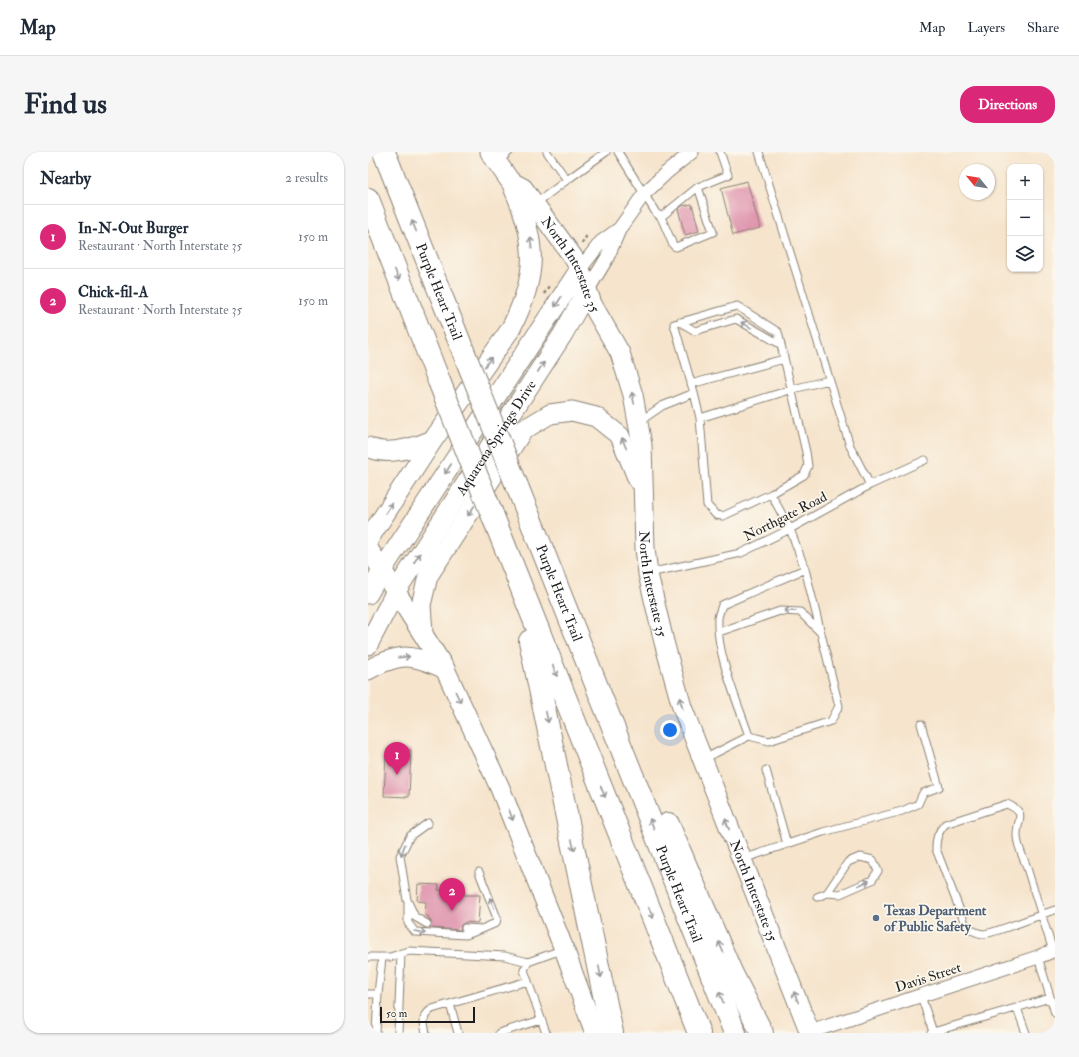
<!DOCTYPE html>
<meta charset="utf-8">
<style>
:root{--surface:#fff;--page:#f6f6f7;--text:#1f2937;--muted:#747a83;--line:#e0e1e3;--accent:#db2777}
body{margin:0;font-family:"IM FELL Double Pica",serif;background:var(--page);color:var(--text)}
.controls{position:absolute;right:12px;top:12px;display:grid;overflow:hidden;border-radius:8px;box-shadow:0 1px 3px #0004}
.controls button{width:36px;height:36px;display:grid;place-items:center;padding:0;border:0;border-bottom:1px solid var(--line);background:var(--surface);color:var(--text);font:20px sans-serif}
.compass{position:absolute;left:591px;top:12px;width:36px;height:36px;border-radius:50%;background:var(--surface);box-shadow:0 1px 3px #0004;rotate:300deg}
.scale{position:absolute;left:12px;bottom:10px;width:95px;box-sizing:border-box;padding-left:4px;border:2px solid #1c1c1c;border-top:0;font-size:11px;line-height:14px;white-space:nowrap;color:#1c1c1c;-webkit-text-stroke:3px #fbf7ec;paint-order:stroke}
.you{position:absolute;left:302px;top:578px;width:14px;height:14px;margin:-10px;border:3px solid #fff;border-radius:50%;background:#1a73e8;box-shadow:0 0 0 6px #1a73e833}
.badge{display:grid;place-items:center;width:26px;height:26px;border-radius:50%;background:var(--accent);color:#fff;font-size:13px;font-weight:700}
.pin{position:absolute;translate:-50% -33px;filter:drop-shadow(0 1px 2px #0008)}
.pin::after{content:'';position:absolute;top:21px;width:14px;height:12px;background:inherit;clip-path:polygon(0 0,100% 0,50% 100%)}
.list{margin:0;padding:0;list-style:none}
h2{display:flex;justify-content:space-between;align-items:center;height:52px;margin:0;padding:0 16px;font-size:17px}
h2 small{font-size:13px;font-weight:400;color:var(--muted)}
.list li{display:grid;grid-template-columns:26px 1fr auto;gap:12px;align-items:center;box-sizing:border-box;height:64px;padding:0 16px;border-top:1px solid var(--line)}
.list b{display:block;font-size:15px;white-space:nowrap}
.list p{margin:0;font-size:13px;white-space:nowrap;color:var(--muted)}
.list em{font-size:13px;font-style:normal;color:var(--muted)}
.icon{flex:none;width:22px;height:22px;fill:none;stroke:currentColor;stroke-width:2;stroke-linecap:round;stroke-linejoin:round}
.map{position:relative;flex:none;width:687px;height:881px;overflow:hidden;border-radius:16px}
header{display:flex;align-items:center;gap:24px;box-sizing:border-box;height:56px;padding:0 20px;background:var(--surface);border-bottom:1px solid var(--line)}
header strong{font-size:19px}
nav{display:flex;gap:22px;margin-inline-start:auto;font-size:14px}
.intro{display:flex;align-items:center;justify-content:space-between;box-sizing:border-box;height:96px;padding:0 24px}
h1{margin:0;font-size:28px}
.button{padding:10px 18px;border-radius:16px;background:var(--accent);color:#fff;font-size:14px;font-weight:700}
main{display:flex;gap:24px;padding:0 24px}
aside{flex:1;background:var(--surface);border-radius:16px;box-shadow:0 1px 3px #0004}
.map>svg:first-child{display:block}
.building{fill:#de90ab}
.lines{fill:none;stroke-linecap:round;stroke-linejoin:round}
.lane-casing{stroke:#898074;stroke-width:9}
.street-casing{stroke:#898074;stroke-width:15}
.secondary-casing{stroke:#898074;stroke-width:21}
.highway-casing{stroke:#898074;stroke-width:24}
.path{stroke:#898074;stroke-width:2.5;stroke-dasharray:3 3;stroke-linecap:butt}
.lane{stroke:#fff;stroke-width:7}
.street{stroke:#fff;stroke-width:13}
.secondary{stroke:#fff;stroke-width:19}
.highway{stroke:#fff;stroke-width:22}
.highway-bridge-casing{stroke:#898074;stroke-width:24;stroke-linecap:butt}
.highway-bridge{stroke:#fff;stroke-width:22}
.oneway{stroke:#999}
.service-dot{fill:#5c6f8a;stroke:#fbf7ec;stroke-width:1.5}
.labels{text-anchor:middle;stroke-width:3.5;stroke-linejoin:round;paint-order:stroke}
.street-label{font-size:14px;fill:#1c1c1c;stroke:#fbf7ec}
.service-label{font-size:14px;font-weight:bold;fill:#4e5e75;stroke:#fbf7ec;text-anchor:start}
</style>
<header>
<strong>Map</strong>
<nav><a>Map</a><a>Layers</a><a>Share</a></nav>
</header>
<div class="intro"><h1>Find us</h1><a class="button">Directions</a></div>
<main>
<aside>
<h2>Nearby<small>2 results</small></h2>
<ul class="list">
<li><span class="badge">1</span><div><b>In-N-Out Burger</b><p>Restaurant · North Interstate 35</p></div><em>150 m</em></li>
<li><span class="badge">2</span><div><b>Chick-fil-A</b><p>Restaurant · North Interstate 35</p></div><em>150 m</em></li>
</ul>
</aside>
<div class="map">
<svg width="687" height="881" viewBox="0 0 687 881">
<rect width="100%" height="100%" fill="#fbf7ec"/>
<filter id="ink" filterUnits="userSpaceOnUse"><feTurbulence type="fractalNoise" baseFrequency=".025" numOctaves="2"/><feDisplacementMap in="SourceGraphic" scale="8" xChannelSelector="R" yChannelSelector="G"/><feConvolveMatrix kernelMatrix="1 2 1 2 8 2 1 2 1" color-interpolation-filters="sRGB"/></filter>
<filter id="wash" filterUnits="userSpaceOnUse"><feTurbulence type="fractalNoise" baseFrequency=".012" numOctaves="4" result="noise"/><feDisplacementMap in="SourceGraphic" scale="16" xChannelSelector="R" yChannelSelector="G"/><feGaussianBlur stdDeviation="0.9" result="paint"/><feColorMatrix in="noise" values="0 0 0 0 0 0 0 0 0 0 0 0 0 0 0 0 0 1.4 0 .05"/><feComposite in="paint" operator="in"/></filter>
<g filter="url(#wash)">
<rect width="100%" height="100%" fill="#f6e4cc"/>
<g id="blocks">
<path class="building" d="M 379,29 L 392,76 L 365,83 L 353,36 Z
M 324,52 L 331,79 L 317,83 L 310,57 L 314,54 Z
M 22,597 L 43,598 L 41,645 L 16,644 L 18,602 L 21,602 Z
M 50,732 L 71,733 L 70,738 L 97,739 L 96,743 L 112,743 L 110,771 L 98,770 L 93,773 L 92,778 L 62,776 L 63,770 L 60,764 L 57,764 L 58,750 L 49,749 Z"/>
</g>
</g>
<g filter="url(#ink)">
<use href="#blocks" fill-opacity="0" stroke="#898074" stroke-width="1"/>
<g class="lines">
<g class="lane-casing">
<path id="lane" d="M 250,0 L 288,61 L 293,65 L 305,93 L 308,95 L 345,80 L 330,35 L 360,23 L 352,0
M 391,0 L 482,294 L 502,333
M 130,9 L 141,0
M 199,28 L 238,0
M 167,52 L 199,28 L 179,0
M 293,65 L 330,35
M 312,170 L 327,179 L 368,167 L 412,192
M 323,232 L 416,207
M 332,266 L 425,237 L 461,228
M 272,269 L 294,254 L 326,241 L 332,266 L 339,353 L 348,363 L 355,364 L 403,342 L 436,323 L 440,314 L 438,300 L 410,180 L 369,154 L 306,172 L 326,241
M 403,342 L 422,377 L 437,417
M 281,421 L 373,401 L 422,377 L 502,333 L 557,308
M 351,480 L 412,459 L 432,460 L 453,481
M 336,607 L 381,584 C 370,551 348,502 350,467 C 350,463 353,457 354,453 L 437,417 L 471,554 L 463,569 L 401,589 L 381,584
M 398,618 L 419,692
M 375,707 L 455,680 L 534,659 L 550,652 L 555,641 L 571,635 L 553,572
M 449,745 L 459,741 L 472,742 L 504,728 L 510,719 L 505,708 L 492,705 L 480,710 L 459,741
M 40,752 L 40,771 L 47,780 L 98,783 L 114,777
M 59,772 L 47,765 L 39,748 L 32,704 L 42,684 L 60,671
M 97,776 L 114,777 L 128,771 L 129,766 L 111,720
M 685,799 C 676,770 667,742 658,713 C 655,705 649,693 649,684 C 648,667 661,662 639,652 L 577,672 C 570,680 568,686 568,697 L 598,774 C 603,778 608,781 615,782 C 626,782 673,762 687,758
M 0,805 L 22,805 L 41,799 L 137,804 L 160,810
M 670,805 L 687,861
M 0,842 L 10,842 L 14,806
M 553,844 L 565,880 L 563,881
M 82,852 L 90,881
M 649,856 L 658,881
M 565,880 L 682,846
M 8,881 L 10,842
M 30,881 L 33,801
M 58,881 C 55,869 54,864 64,857 L 160,829
M 131,881 L 173,868
M 178,881 L 156,818 L 160,810 L 196,797"/>
</g>
<g class="street-casing">
<path id="street" d="M 212,117 L 233,90 L 251,77
M 219,139 L 239,106 L 252,76 L 276,42 L 298,21 L 324,0
M 442,880 L 670,805 L 687,798"/>
</g>
<g class="secondary-casing">
<g id="secondary">
<path id="s1" d="M 122,0 L 142,29 L 155,36 L 205,105 L 212,117 L 224,152 L 252,201 L 265,243 L 274,293 L 277,396 L 280,422 L 296,490 L 314,555 L 442,881"/>
<path d="M 0,295 C 20,305 46,296 65,288"/>
<path d="M 0,388 L 65,288 L 142,178 C 170,124 170,91 145,35"/>
<path d="M 0,396 L 77,517 L 132,636 L 196,797 L 227,881"/>
<path d="M 0,442 L 14,418 L 212,117"/>
<path d="M 55,481 L 53,453 L 60,424 L 155,278 L 182,262 L 204,259 L 228,265 L 252,284 L 270,328"/>
<path id="s2" d="M 0,493 L 28,439 L 195,182 L 219,139"/>
<path d="M 0,518 C 33,500 44,502 77,517"/>
</g>
</g>
<g class="highway-casing">
<g id="highway">
<path id="s3" d="M 16,0 L 96,201"/>
<path d="M 0,47 L 71,229"/>
<path id="s4" d="M 149,334 L 367,881"/>
<path d="M 124,362 L 331,881"/>
<path d="M 162,489 L 244,881"/>
<path d="M 300,672 L 363,820 L 394,881"/>
</g>
</g>
<path class="path" d="M 214,92 L 219,83
M 176,142 L 182,132"/>
<use href="#lane" class="lane"/>
<use href="#street" class="street"/>
<use href="#secondary" class="secondary"/>
<use href="#highway" class="highway"/>
<g class="highway-bridge-casing">
<path id="highway-bridge" d="M 96,201 L 149,334
M 71,229 L 124,362"/>
</g>
<use href="#highway-bridge" class="highway-bridge"/>
</g>
<defs><path id="oneway-shaft" d="M-6 0H5M1.5-3L5.5 0L1.5 3" fill="none" stroke-width="1.6" stroke-linecap="round" stroke-linejoin="round"/></defs>
<g class="oneway">
<use href="#oneway-shaft" transform="translate(46 74) rotate(-112)"/>
<use href="#oneway-shaft" transform="translate(163 91) rotate(-97)"/>
<use href="#oneway-shaft" transform="translate(29 123) rotate(69)"/>
<use href="#oneway-shaft" transform="translate(190 150) rotate(123)"/>
<use href="#oneway-shaft" transform="translate(378 173) rotate(-151)"/>
<use href="#oneway-shaft" transform="translate(120 210) rotate(-55)"/>
<use href="#oneway-shaft" transform="translate(173 215) rotate(-57)"/>
<use href="#oneway-shaft" transform="translate(265 246) rotate(-102)"/>
<use href="#oneway-shaft" transform="translate(256 291) rotate(-112)"/>
<use href="#oneway-shaft" transform="translate(80 317) rotate(123)"/>
<use href="#oneway-shaft" transform="translate(21 356) rotate(-57)"/>
<use href="#oneway-shaft" transform="translate(103 359) rotate(123)"/>
<use href="#oneway-shaft" transform="translate(49 406) rotate(-57)"/>
<use href="#oneway-shaft" transform="translate(422 459) rotate(-177)"/>
<use href="#oneway-shaft" transform="translate(36 505) rotate(-6)"/>
<use href="#oneway-shaft" transform="translate(187 519) rotate(68)"/>
<use href="#oneway-shaft" transform="translate(90 545) rotate(65)"/>
<use href="#oneway-shaft" transform="translate(313 551) rotate(-106)"/>
<use href="#oneway-shaft" transform="translate(179 565) rotate(78)"/>
<use href="#oneway-shaft" transform="translate(235 640) rotate(68)"/>
<use href="#oneway-shaft" transform="translate(143 663) rotate(69)"/>
<use href="#oneway-shaft" transform="translate(284 672) rotate(-112)"/>
<use href="#oneway-shaft" transform="translate(359 672) rotate(-111)"/>
<use href="#oneway-shaft" transform="translate(205 693) rotate(78)"/>
<use href="#oneway-shaft" transform="translate(35 698) rotate(109)"/>
<use href="#oneway-shaft" transform="translate(496 731) rotate(-24)"/>
<use href="#oneway-shaft" transform="translate(124 751) rotate(-113)"/>
<use href="#oneway-shaft" transform="translate(283 761) rotate(68)"/>
<use href="#oneway-shaft" transform="translate(52 780) rotate(10)"/>
<use href="#oneway-shaft" transform="translate(353 795) rotate(-114)"/>
<use href="#oneway-shaft" transform="translate(232 820) rotate(78)"/>
<use href="#oneway-shaft" transform="translate(353 845) rotate(-112)"/>
<use href="#oneway-shaft" transform="translate(428 845) rotate(-112)"/>
</g>
</g>
<circle class="service-dot" cx="508" cy="766" r="4"/>
<g class="labels">
<g class="street-label">
<text dy="5" stroke="none"><textPath href="#s1" startOffset="141">North Interstate 35</textPath></text>
<text dy="5" stroke="none"><textPath href="#s3" startOffset="150">Purple Heart Trail</textPath></text>
<text dy="5" stroke="none"><textPath href="#s2" startOffset="244">Aquarena Springs Drive</textPath></text>
<text transform="translate(417 364) rotate(-27)" y="5">Northgate Road</text>
<text dy="5" stroke="none"><textPath href="#s1" startOffset="477">North Interstate 35</textPath></text>
<text dy="5" stroke="none"><textPath href="#s4" startOffset="115">Purple Heart Trail</textPath></text>
<text dy="5" stroke="none"><textPath href="#s1" startOffset="801">North Interstate 35</textPath></text>
<text dy="5" stroke="none"><textPath href="#s4" startOffset="439">Purple Heart Trail</textPath></text>
<text transform="translate(560 825) rotate(-18)" y="5">Davis Street</text>
</g>
<g class="service-label">
<text x="516" y="763">Texas Department<tspan x="516" dy="16">of Public Safety</tspan></text>
</g>
</g>
</svg>
<div class="controls">
<button>+</button>
<button>−</button>
<button><svg class="icon" aria-label="layers" viewBox="0 0 24 24"><path d="M12 4l9 5-9 5-9-5zM3 14l9 5 9-5"/></svg></button>
</div>
<svg class="compass" viewBox="-18 -18 36 36"><path d="M0-13l5 13h-10z" fill="#e53935"/><path d="M0 13l5-13h-10z" fill="#747a83"/></svg>
<div class="scale">50 m</div>
<div class="you"></div>
<div class="pin badge" style="left:29px;top:623px">1</div>
<div class="pin badge" style="left:84px;top:759px">2</div>
</div>
</main>
